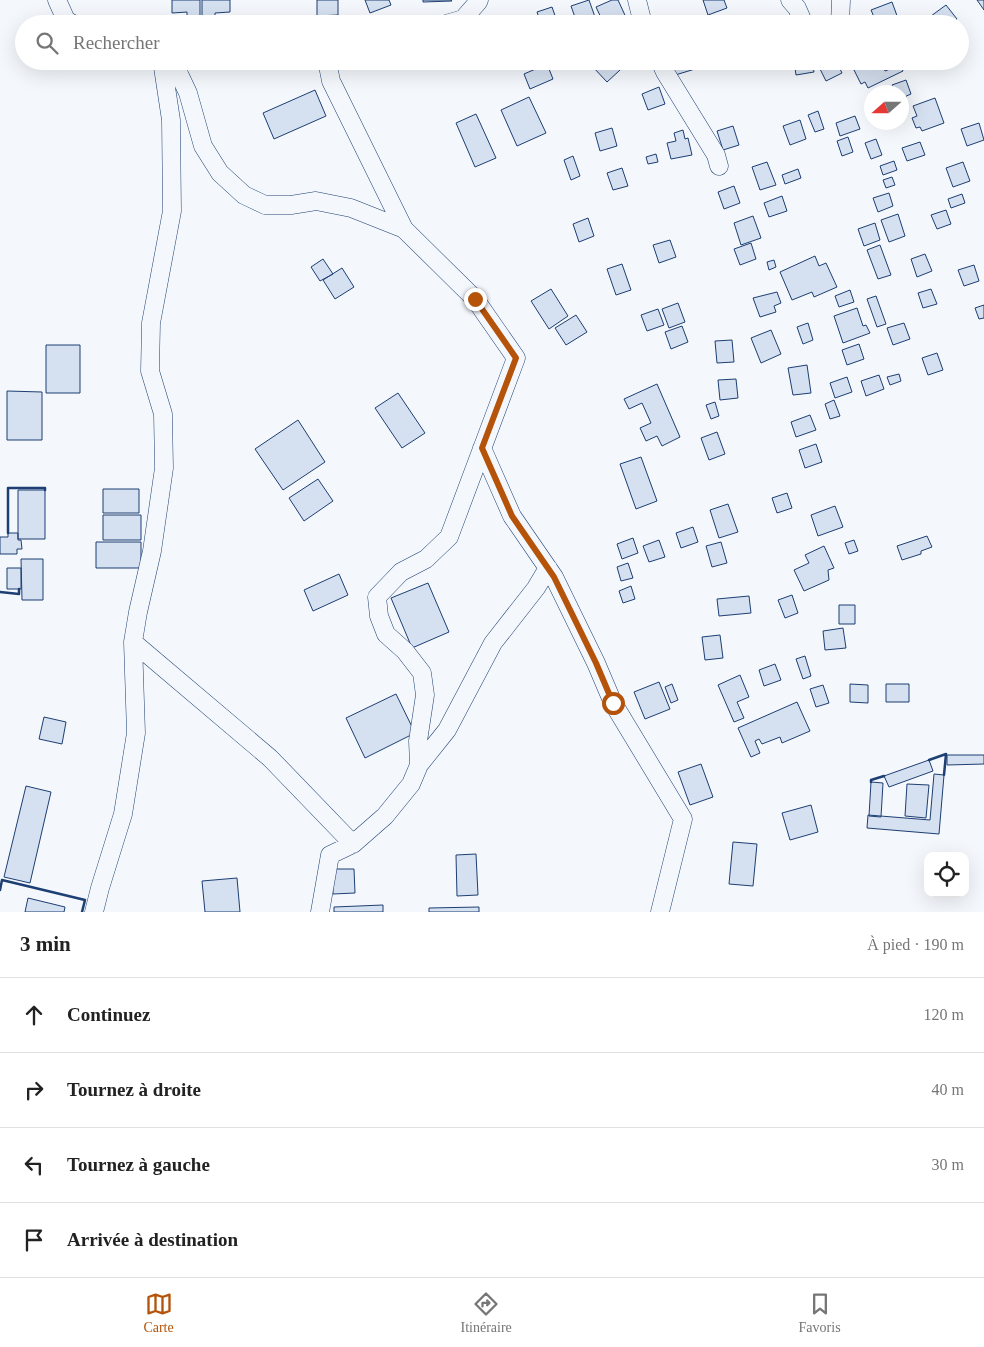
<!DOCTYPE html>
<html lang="fr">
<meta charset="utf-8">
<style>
:root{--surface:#fff;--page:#f6f6f6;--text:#222;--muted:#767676;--line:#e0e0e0;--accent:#b45309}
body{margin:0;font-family:"Times New Roman",serif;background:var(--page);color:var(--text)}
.controls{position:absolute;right:15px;bottom:15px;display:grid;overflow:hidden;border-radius:10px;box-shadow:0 5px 20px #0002}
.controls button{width:45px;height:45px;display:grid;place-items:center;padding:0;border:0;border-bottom:1px solid var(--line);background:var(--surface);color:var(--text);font:25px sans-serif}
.compass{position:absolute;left:864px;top:85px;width:45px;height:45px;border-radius:50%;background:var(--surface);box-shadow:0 5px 20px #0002;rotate:249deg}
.stop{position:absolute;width:15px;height:15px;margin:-11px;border:4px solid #b45309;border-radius:50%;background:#fff}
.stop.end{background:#b45309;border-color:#fff;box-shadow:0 1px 5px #0008}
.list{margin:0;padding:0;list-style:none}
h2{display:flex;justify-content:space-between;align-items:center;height:65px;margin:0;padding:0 20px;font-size:21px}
h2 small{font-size:16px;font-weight:400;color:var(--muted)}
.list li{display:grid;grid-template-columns:32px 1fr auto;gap:15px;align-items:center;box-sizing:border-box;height:75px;padding:0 20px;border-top:1px solid var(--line)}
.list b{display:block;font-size:19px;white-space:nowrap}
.list em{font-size:16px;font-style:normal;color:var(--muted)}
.icon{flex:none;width:28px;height:28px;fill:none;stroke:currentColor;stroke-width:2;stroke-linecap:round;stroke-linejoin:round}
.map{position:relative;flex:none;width:984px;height:912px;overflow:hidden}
.search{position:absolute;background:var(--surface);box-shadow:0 5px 20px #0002;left:15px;right:15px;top:15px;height:55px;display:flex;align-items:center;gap:12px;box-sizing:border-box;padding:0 18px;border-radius:28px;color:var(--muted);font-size:19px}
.sheet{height:365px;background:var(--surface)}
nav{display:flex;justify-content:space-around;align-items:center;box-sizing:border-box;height:70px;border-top:1px solid var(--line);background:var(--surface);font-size:14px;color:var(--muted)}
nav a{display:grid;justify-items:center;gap:2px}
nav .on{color:var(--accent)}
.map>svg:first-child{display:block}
.building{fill:#d5e0f0;stroke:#1d3f73}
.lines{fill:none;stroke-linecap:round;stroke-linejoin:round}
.minor-casing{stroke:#1d3f73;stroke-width:19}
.minor{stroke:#f4f7fb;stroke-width:18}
.wall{stroke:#1d3f73;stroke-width:2.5}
.route{stroke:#b45309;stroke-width:6}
</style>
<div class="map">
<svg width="984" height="912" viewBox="0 0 984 912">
<rect width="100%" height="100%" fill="#f4f7fb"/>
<path class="building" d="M 172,0 L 200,0 L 200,18 L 187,18 L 187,12 L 172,13 Z
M 202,0 L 230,0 L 230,12 L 215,13 L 215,18 L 202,18 Z
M 317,0 L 338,0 L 338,15 L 317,16 Z
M 365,0 L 389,0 L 391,5 L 370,13 Z
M 423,0 L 451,0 L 452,1 L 423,2 Z
M 589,0 L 595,17 L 577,23 L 571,6 Z
M 612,0 L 618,0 L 629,24 L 604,24 L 596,7 Z
M 703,0 L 724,0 L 727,8 L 708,15 Z
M 977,0 L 984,0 L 984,10 Z
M 892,2 L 900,24 L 877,24 L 871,10 Z
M 946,5 L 957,19 L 951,24 L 937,24 L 931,16 Z
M 552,7 L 558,24 L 541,24 L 537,12 Z
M 598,61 L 612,61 L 620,70 L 607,82 L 592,66 Z
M 667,61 L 693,61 L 695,69 L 672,76 Z
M 794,61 L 812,61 L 814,72 L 796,75 Z
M 821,61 L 836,61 L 842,73 L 826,81 L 817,63 Z
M 872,61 L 881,61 L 885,71 L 900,65 L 903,71 L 868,88 L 865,82 L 861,84 L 854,70 Z
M 547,64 L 553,79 L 530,89 L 524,74 Z
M 906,80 L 911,94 L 902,98 L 902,92 L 895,92 L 892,85 Z
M 659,87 L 665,104 L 648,110 L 642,94 Z
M 315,90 L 326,116 L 274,139 L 263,113 Z
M 529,97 L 546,133 L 517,146 L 501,110 Z
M 935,98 L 944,123 L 922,131 L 920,127 L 916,128 L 912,118 L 917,116 L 913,106 Z
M 818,111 L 824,129 L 815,132 L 808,115 Z
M 476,114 L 496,158 L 475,167 L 456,123 Z
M 855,116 L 860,129 L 840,136 L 836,123 Z
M 800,120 L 806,139 L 790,145 L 783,126 Z
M 979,123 L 984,140 L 967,146 L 961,129 Z
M 733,126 L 739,145 L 723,150 L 717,131 Z
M 612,128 L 617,146 L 600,151 L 595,133 Z
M 683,130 L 685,139 L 688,138 L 692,155 L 671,159 L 667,143 L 676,141 L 674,133 Z
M 848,137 L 853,152 L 842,156 L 837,141 Z
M 876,139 L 882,155 L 871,159 L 865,143 Z
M 920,142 L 925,155 L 907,161 L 902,148 Z
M 656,154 L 658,162 L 648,164 L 646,157 Z
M 573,156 L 580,176 L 571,180 L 564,160 Z
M 894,161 L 897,170 L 883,175 L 880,166 Z
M 767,162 L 776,185 L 760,190 L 752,167 Z
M 963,162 L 970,181 L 953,187 L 946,168 Z
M 622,168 L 628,186 L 613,190 L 607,173 Z
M 798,169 L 801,178 L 785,184 L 782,175 Z
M 892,177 L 895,185 L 886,188 L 883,180 Z
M 734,186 L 740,203 L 724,209 L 718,192 Z
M 889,193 L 893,206 L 878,212 L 873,198 Z
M 962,194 L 965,203 L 951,208 L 948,199 Z
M 782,196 L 787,211 L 769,217 L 764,203 Z
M 946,210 L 951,224 L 937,229 L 931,215 Z
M 898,214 L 905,236 L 889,242 L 881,220 Z
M 753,216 L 761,238 L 741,245 L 734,223 Z
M 588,218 L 594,236 L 579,242 L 573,224 Z
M 875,223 L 880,240 L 864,246 L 858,229 Z
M 670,240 L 676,257 L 659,263 L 653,245 Z
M 751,243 L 756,259 L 740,265 L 734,249 Z
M 880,245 L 891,275 L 878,279 L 867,250 Z
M 925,254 L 932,271 L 917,277 L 911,259 Z
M 815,256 L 819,266 L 826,263 L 837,287 L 814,297 L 812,292 L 792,300 L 780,272 Z
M 323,259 L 333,274 L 320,281 L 311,267 Z
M 774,260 L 776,267 L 769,270 L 767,262 Z
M 622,264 L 631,290 L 616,295 L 607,269 Z
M 974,265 L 979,281 L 964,286 L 958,270 Z
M 342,268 L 354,287 L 335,299 L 323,280 Z
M 551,289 L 568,316 L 549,329 L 531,301 Z
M 931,289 L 937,304 L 923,308 L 918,293 Z
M 850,290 L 854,302 L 839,307 L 835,296 Z
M 777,292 L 781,303 L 774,306 L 776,312 L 760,317 L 753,298 Z
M 876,296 L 886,324 L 877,327 L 867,299 Z
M 678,303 L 685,322 L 669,328 L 662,309 Z
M 984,305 L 984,318 L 979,319 L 975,308 Z
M 857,308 L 863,326 L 866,325 L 870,333 L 843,343 L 834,316 Z
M 658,309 L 664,325 L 647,331 L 641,315 Z
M 576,315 L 587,332 L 566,345 L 555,328 Z
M 808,323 L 813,340 L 803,344 L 797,327 Z
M 904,323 L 910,339 L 893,345 L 887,328 Z
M 682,326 L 688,342 L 671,349 L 665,332 Z
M 771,330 L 781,354 L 761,363 L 751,338 Z
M 732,340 L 734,362 L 717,363 L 715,341 Z
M 859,344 L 864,359 L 847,365 L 842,350 Z
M 46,345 L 80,345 L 80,393 L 46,393 Z
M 937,353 L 943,370 L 928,375 L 922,358 Z
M 807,365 L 811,393 L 793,395 L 788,368 Z
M 899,374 L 901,381 L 890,385 L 887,377 Z
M 879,375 L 884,389 L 866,396 L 861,381 Z
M 847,377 L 852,392 L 835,398 L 830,383 Z
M 736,379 L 738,398 L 720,400 L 718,380 Z
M 657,384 L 680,437 L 662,446 L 657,436 L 646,441 L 640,428 L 651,423 L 642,403 L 629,409 L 624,399 Z
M 7,391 L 42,392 L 42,440 L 7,440 Z
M 398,393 L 425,433 L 402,448 L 375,408 Z
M 834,400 L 840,416 L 830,419 L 825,404 Z
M 715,402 L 719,416 L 711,419 L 706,405 Z
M 810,415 L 816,430 L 796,437 L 791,422 Z
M 298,420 L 325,462 L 283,490 L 255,449 Z
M 717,432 L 725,454 L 709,460 L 701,438 Z
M 816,444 L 822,462 L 805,468 L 799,450 Z
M 641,457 L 657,501 L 636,509 L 620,464 Z
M 318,479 L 333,501 L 304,521 L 289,498 Z
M 103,489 L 139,489 L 139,513 L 103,513 Z
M 18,490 L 45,490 L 45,539 L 18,539 Z
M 787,493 L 792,508 L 777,513 L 772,498 Z
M 728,504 L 738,532 L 719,538 L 710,510 Z
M 835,506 L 843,527 L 818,536 L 811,515 Z
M 103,515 L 141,515 L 141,540 L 103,540 Z
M 693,527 L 698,542 L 681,548 L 676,533 Z
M 8,533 L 18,533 L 18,540 L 21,540 L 22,549 L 17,549 L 17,554 L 0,554 L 0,537 L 8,537 Z
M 927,536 L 932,547 L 921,551 L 921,554 L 902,560 L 897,546 Z
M 633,538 L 638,553 L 622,559 L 617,544 Z
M 659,540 L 665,557 L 649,562 L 643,546 Z
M 854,540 L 858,551 L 849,554 L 845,543 Z
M 96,542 L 141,542 L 141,568 L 96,568 Z
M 721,542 L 727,563 L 712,567 L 706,546 Z
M 824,546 L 834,568 L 828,570 L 829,580 L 804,591 L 794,570 L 809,563 L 805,555 Z
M 21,559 L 43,559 L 43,600 L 22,600 Z
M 628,563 L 633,578 L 621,581 L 617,567 Z
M 7,568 L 21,568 L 21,589 L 7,589 Z
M 339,574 L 348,595 L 313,611 L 304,590 Z
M 428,583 L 449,632 L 412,648 L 391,598 Z
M 631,586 L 635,599 L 623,603 L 619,591 Z
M 792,595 L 798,613 L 785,618 L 778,600 Z
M 749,596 L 751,613 L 719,616 L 717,599 Z
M 839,605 L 855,605 L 855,624 L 839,624 Z
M 843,628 L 846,648 L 825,650 L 823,631 Z
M 720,635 L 723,658 L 705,660 L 702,637 Z
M 805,656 L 811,676 L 803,679 L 796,659 Z
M 775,664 L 781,680 L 764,686 L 759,670 Z
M 740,675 L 749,697 L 737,702 L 744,718 L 734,722 L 718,685 Z
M 659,682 L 670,709 L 645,719 L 634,692 Z
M 672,684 L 678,700 L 671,703 L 665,687 Z
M 850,684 L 868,685 L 868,703 L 850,702 Z
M 886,684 L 909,684 L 909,702 L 886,702 Z
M 823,685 L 829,703 L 816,707 L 810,689 Z
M 396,694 L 415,733 L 365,758 L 346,718 Z
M 797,702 L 810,731 L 782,743 L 780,737 L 762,744 L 759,739 L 755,741 L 760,753 L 751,757 L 738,728 Z
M 44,717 L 66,722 L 62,744 L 39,739 Z
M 947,755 L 984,755 L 984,764 L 947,765 Z
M 929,760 L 933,771 L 889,787 L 884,776 Z
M 701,764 L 713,797 L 690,805 L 678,772 Z
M 934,774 L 944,775 L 939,834 L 867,828 L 868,815 L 930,820 Z
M 871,782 L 883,783 L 881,817 L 869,816 Z
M 907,784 L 929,785 L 926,818 L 905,816 Z
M 26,786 L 51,792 L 30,883 L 4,877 Z
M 811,805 L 818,832 L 790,840 L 782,813 Z
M 733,842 L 757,844 L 753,886 L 729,884 Z
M 476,854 L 478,895 L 457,896 L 456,855 Z
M 332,869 L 354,869 L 355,893 L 333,894 Z
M 237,878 L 240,912 L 205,912 L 202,881 Z
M 28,898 L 65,907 L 64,912 L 25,912 Z
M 383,905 L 383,912 L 334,912 L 334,907 Z
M 479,907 L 479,912 L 429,912 L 429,908 Z"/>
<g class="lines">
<g class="minor-casing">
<path id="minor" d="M 57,0 L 66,20 L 73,24
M 637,0 L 643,24
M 790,0 L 797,8 L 804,24
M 446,24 L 463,19 L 478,2 L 479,0
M 840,24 L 841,0
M 166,61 L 180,76 L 188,93 L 203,146 L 220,173 L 244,195 L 265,205 L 291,205 L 316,201 L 351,208 L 404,229 L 475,299 L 516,358 L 449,537 L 426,559 L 401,572 L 377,597 L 379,616 L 386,634 L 405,651 L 422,673 L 425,695 L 418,741 L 419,765 L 411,784 L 385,816 L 353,844 L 330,855 L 320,912
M 327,61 L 331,81 L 404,229
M 660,61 L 665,72 L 716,155 L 719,166
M 482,448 L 512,516 L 554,577 L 596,663 L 613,703 L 683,819 L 660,912
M 133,642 L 270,758 L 353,844
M 419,765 L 447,730 L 493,643 L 536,588 L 548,568
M 94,912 L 100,888 L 123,814 L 136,733 L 133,642 L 138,612 L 152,551 L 164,468 L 163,414 L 150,371 L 151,323 L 172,211 L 171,120 L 162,61"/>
</g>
<use href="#minor" class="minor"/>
<path class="wall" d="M 8,533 L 8,488 L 45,488 L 45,490
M 0,592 L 19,594 L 19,589
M 929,760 L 946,754 L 944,775
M 871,782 L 871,780 L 884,776
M 0,890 L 2,880 L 85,900 L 82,912"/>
</g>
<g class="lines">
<path class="route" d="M 475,299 L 516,358 L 482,448 L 512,516 L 554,577 L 596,663 L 613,703"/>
</g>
</svg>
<div class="controls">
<button><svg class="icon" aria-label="locate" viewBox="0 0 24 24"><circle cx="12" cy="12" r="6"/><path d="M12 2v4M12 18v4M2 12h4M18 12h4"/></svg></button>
</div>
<svg class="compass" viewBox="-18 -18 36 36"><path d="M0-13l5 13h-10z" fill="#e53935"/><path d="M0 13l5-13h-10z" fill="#767676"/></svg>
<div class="stop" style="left:613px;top:703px"></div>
<div class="stop end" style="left:475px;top:299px"></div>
<div class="search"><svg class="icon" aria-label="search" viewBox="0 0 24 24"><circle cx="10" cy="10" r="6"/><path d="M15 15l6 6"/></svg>Rechercher</div>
</div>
<section class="sheet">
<h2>3 min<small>À pied · 190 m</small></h2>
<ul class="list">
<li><svg class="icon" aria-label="ahead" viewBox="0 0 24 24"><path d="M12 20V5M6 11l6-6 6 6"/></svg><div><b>Continuez</b></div><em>120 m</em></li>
<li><svg class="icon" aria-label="right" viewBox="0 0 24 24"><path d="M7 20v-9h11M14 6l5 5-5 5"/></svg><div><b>Tournez à droite</b></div><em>40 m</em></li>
<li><svg class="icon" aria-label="left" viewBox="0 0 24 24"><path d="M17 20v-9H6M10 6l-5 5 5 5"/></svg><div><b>Tournez à gauche</b></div><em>30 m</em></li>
<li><svg class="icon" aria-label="arrive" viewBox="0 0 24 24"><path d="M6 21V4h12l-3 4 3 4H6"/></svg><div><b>Arrivée à destination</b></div></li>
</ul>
</section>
<nav>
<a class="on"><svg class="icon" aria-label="map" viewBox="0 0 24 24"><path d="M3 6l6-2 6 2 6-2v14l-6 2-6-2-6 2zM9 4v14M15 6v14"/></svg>Carte</a>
<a><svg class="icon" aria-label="directions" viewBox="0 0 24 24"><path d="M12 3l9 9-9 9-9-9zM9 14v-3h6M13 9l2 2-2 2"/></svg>Itinéraire</a>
<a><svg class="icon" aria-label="saved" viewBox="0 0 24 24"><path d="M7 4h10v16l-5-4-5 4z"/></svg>Favoris</a>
</nav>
